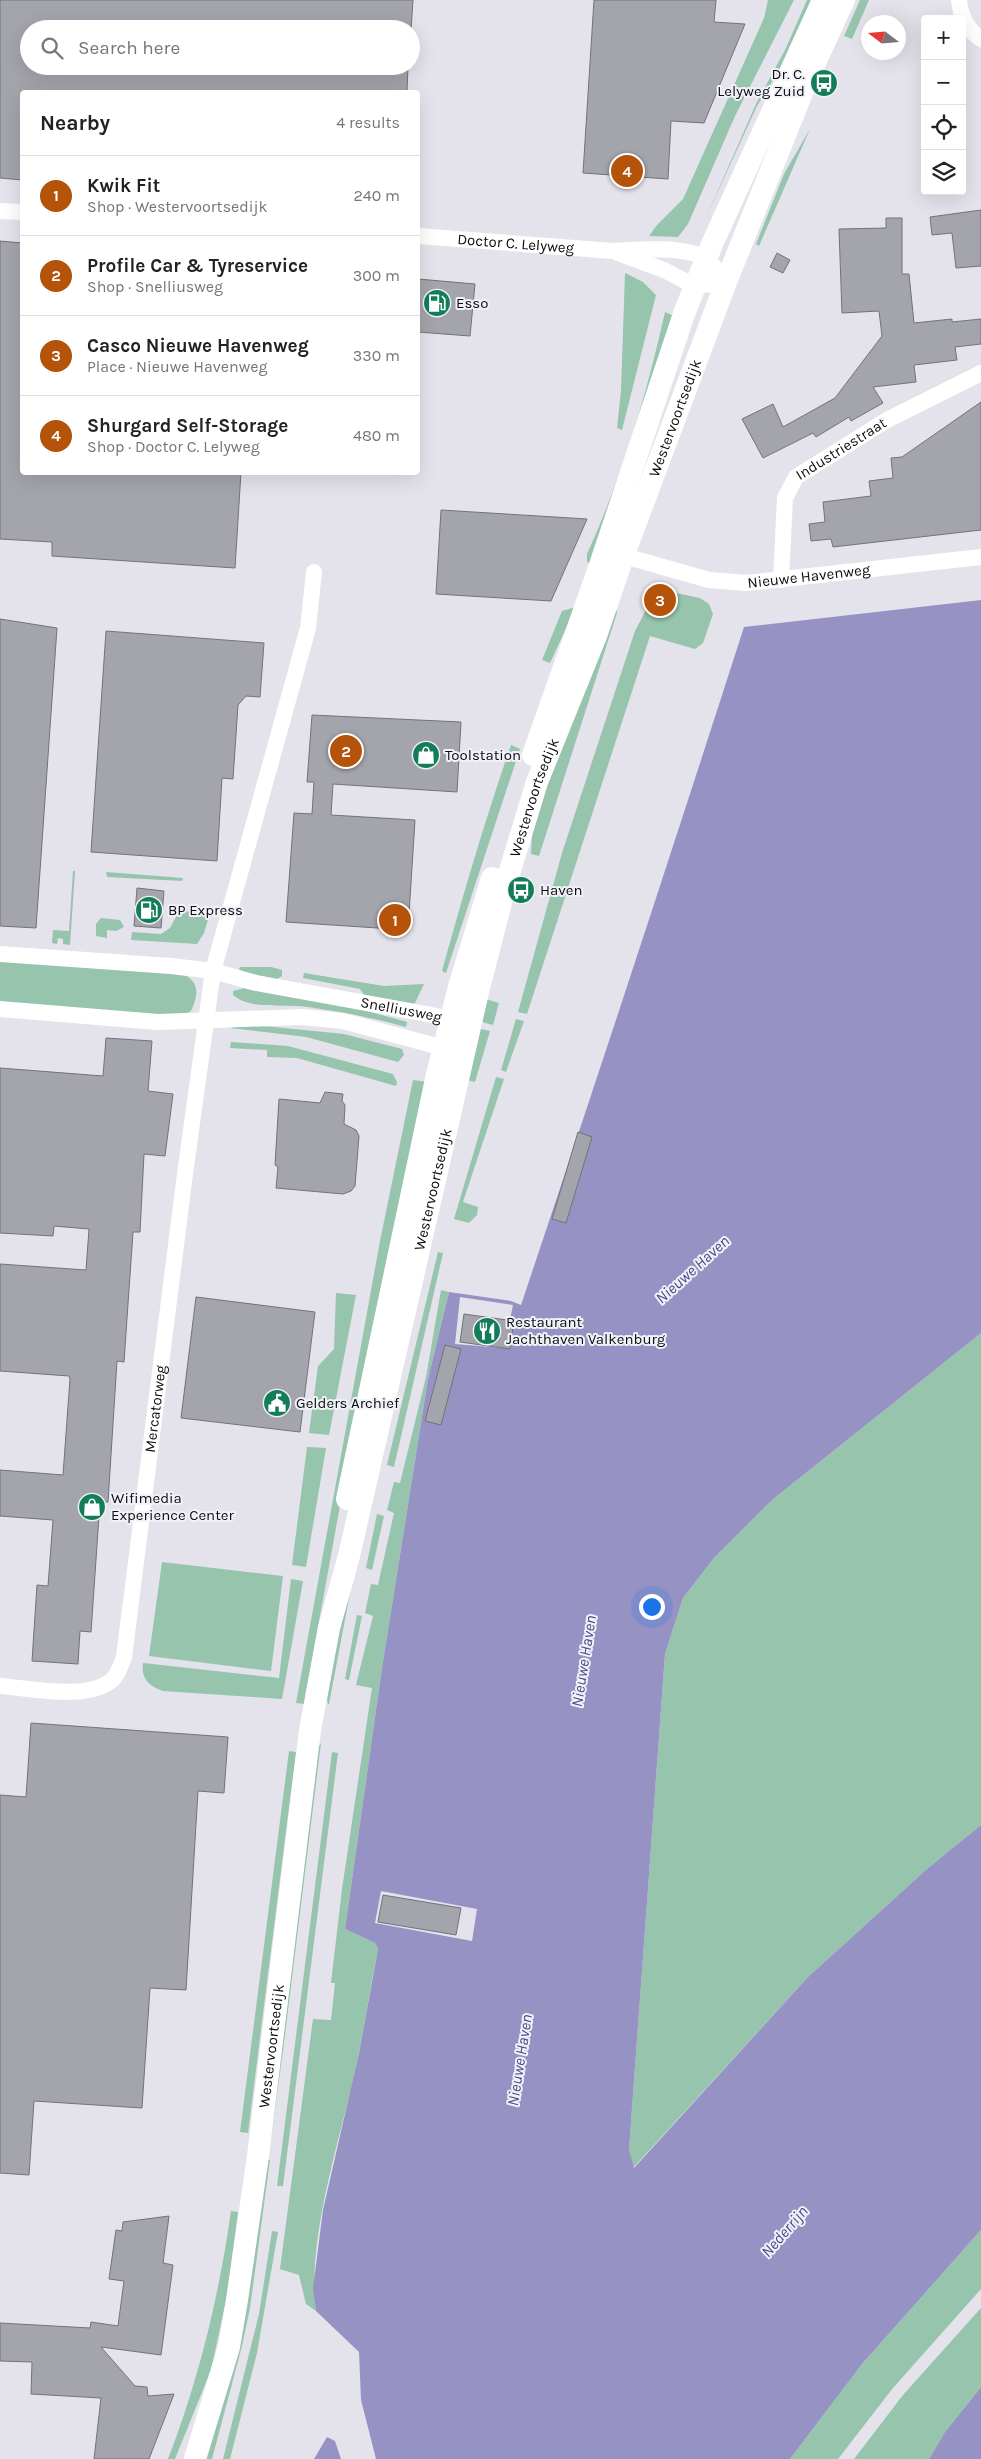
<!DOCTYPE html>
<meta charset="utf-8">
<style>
:root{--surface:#fff;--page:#f2f2f2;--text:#222;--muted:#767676;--line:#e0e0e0;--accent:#b45309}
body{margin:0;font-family:Karla,sans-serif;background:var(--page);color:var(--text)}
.controls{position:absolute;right:15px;top:15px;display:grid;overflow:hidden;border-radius:5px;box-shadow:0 5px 20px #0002}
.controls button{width:45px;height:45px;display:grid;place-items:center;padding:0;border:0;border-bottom:1px solid var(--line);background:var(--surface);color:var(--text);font:25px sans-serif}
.compass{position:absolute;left:861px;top:15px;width:45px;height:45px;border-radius:50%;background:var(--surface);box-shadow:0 5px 20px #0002;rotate:286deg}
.you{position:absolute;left:651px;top:1606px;width:18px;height:18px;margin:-12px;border:4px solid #fff;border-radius:50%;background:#1a73e8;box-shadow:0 0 0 8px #1a73e833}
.badge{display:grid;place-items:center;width:32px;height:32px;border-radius:50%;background:var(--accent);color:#fff;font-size:16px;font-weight:700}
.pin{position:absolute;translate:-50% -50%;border:2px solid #fff;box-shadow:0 1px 5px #0006}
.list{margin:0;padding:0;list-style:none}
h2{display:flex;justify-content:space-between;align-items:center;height:65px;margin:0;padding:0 20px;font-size:21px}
h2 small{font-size:16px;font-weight:400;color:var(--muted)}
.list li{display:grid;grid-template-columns:32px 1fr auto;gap:15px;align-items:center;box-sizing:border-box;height:80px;padding:0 20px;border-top:1px solid var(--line)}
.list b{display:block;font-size:19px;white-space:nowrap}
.list p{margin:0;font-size:16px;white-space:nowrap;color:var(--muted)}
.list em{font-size:16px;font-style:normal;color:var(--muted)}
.icon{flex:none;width:28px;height:28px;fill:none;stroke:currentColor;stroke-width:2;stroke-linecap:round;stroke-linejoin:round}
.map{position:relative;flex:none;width:981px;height:2459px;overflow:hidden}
.search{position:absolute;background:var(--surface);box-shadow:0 5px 20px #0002;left:20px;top:20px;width:400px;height:55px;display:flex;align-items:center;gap:12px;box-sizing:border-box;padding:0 18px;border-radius:28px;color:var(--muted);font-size:19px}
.panel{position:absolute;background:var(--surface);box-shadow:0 5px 20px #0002;left:20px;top:90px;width:400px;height:385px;border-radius:5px}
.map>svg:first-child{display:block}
.green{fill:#96c4ad}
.water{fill:#9693c4}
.pier{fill:#e4e3ec}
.building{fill:#a4a4ac;stroke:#727279}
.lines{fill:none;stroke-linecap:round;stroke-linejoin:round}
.street{stroke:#fff;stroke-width:16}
.secondary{stroke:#fff;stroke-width:22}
.labels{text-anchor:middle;stroke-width:4;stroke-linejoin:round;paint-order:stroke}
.poi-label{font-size:15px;fill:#0c0c0e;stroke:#f1f1f9;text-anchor:start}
.street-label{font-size:15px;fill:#0c0c0e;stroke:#f1f1f9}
.water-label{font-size:16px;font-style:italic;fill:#4e4786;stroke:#f1f1f9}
</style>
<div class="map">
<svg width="981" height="2459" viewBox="0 0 981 2459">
<rect width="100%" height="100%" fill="#e4e3ec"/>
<path class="green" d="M 768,0 L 794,0 L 735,116 L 688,224 L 678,237 L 649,236 L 657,225 L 683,199 L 764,18 Z
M 807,0 L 815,0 L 791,52 L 757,106 L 704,222 L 756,104 L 785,50 Z
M 860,0 L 869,0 L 852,39 L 844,36 Z
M 810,129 L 759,246 L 756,244 L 784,174 Z
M 625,273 L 643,282 L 656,295 L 622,430 L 617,428 L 621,390 Z
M 665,312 L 674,316 L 590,565 L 587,561 L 587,554 C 623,474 646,397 665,312 Z
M 657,589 L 700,598 L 709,604 L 713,614 L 703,643 L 695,649 L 650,636 L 527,1014 L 518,1012 L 562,853 L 635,631 Z
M 576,607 L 550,663 L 542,660 L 562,611 Z
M 616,607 L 617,613 L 539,856 L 531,854 L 533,815 Z
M 511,745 L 520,749 L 446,973 L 442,971 C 463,895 485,820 511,745 Z
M 73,871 L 75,871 L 70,945 L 63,944 L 63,939 L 58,938 L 57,944 L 52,943 L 53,930 L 69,931 Z
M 106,872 L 183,878 L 182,881 L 107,877 Z
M 182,911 L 210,913 L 204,933 L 197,944 L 131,940 L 132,932 L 161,934 L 170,928 L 177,915 Z
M 101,918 L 120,920 L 124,927 L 116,931 L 107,930 L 107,938 L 96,936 L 96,924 Z
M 0,960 L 180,973 C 200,980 199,994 191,1011 L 181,1016 L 0,1004 Z
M 240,967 L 271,967 L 282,970 L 282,976 L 277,979 L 242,972 L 239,969 Z
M 304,973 L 384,986 L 424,984 L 415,1003 L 411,1005 L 366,998 L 360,989 L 303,978 Z
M 245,988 L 360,1009 L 407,1022 L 406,1027 C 374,1018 342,1012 308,1007 C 285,1003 252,1011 233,995 L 233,991 Z
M 482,998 L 499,1003 L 493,1025 L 482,1022 L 481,1029 L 490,1031 L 475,1082 L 463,1079 Z
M 516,1019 L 524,1021 L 506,1072 L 501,1070 Z
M 244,1024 L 344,1034 L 402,1049 L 404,1055 L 398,1062 L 306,1037 L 230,1028 Z
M 231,1042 L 288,1046 L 393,1074 L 397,1082 L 396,1086 L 297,1058 L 267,1057 L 267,1050 L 230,1048 Z
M 496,1077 L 504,1079 L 463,1202 L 478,1207 L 477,1215 L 469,1223 L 454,1219 Z
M 413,1080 L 428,1082 L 349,1456 L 304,1704 L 296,1703 L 380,1241 Z
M 438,1252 L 443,1253 L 394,1467 L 387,1465 Z
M 441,1290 L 449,1292 L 428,1379 L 382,1668 L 345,1929 L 375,1943 L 378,1949 C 369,1993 363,2037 353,2080 C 337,2149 307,2242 316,2311 L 306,2304 L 299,2275 L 280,2269 L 313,2019 L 331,2020 L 335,1983 L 331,1983 L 342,1889 L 372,1688 L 356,1685 L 373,1616 L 365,1613 L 371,1584 L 378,1585 L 394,1513 L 387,1510 L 394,1482 L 400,1483 L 426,1377 Z
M 336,1293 L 356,1295 L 329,1435 L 309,1433 L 318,1366 L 334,1349 Z
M 981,1333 L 981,1825 L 927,1869 L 808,1977 L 633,2168 L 629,2150 L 665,1654 L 683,1598 L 714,1558 L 772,1500 Z
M 307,1447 L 326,1448 L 306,1567 L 292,1565 Z
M 377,1514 L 384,1516 L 372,1570 L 366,1568 Z
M 162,1562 L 283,1576 L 271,1671 L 149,1656 Z
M 354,1572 L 329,1704 L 328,1704 L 327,1699 L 339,1632 Z
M 291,1579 L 303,1581 L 282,1699 L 163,1691 C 149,1686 141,1679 143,1663 L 279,1678 Z
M 357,1615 L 362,1616 L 349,1680 L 345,1679 Z
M 321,1743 L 284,2043 L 269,2154 L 317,1748 Z
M 289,1751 L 296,1752 L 248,2133 L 240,2132 Z
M 332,1752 L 338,1753 L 283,2186 L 277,2186 Z
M 267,2160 L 270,2160 L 250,2308 L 242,2346 L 212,2459 L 206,2459 Z
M 231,2211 L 238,2212 L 227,2296 L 211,2370 L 175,2459 L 168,2459 C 199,2379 219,2296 231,2211 Z
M 981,2230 L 981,2289 L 893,2388 L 838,2459 L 790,2459 L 862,2364 Z
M 272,2231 L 278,2232 L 257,2353 L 230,2459 L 223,2459 L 259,2314 Z
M 981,2308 L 981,2387 L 945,2432 L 929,2459 L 854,2459 L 903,2395 Z"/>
<path class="water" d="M 981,600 L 981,1333 L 772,1500 L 714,1558 L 683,1598 L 665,1654 L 629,2150 L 634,2168 L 808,1977 L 927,1869 L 981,1825 L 981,2230 L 862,2364 L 790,2459 L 376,2459 L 361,2400 L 359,2352 L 316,2311 L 313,2288 L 323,2210 L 359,2053 L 378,1949 L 375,1943 L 345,1929 L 382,1668 L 428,1379 L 449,1292 L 511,1301 L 521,1305 C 597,1079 671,854 744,627 Z
M 981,2387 L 981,2459 L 929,2459 L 945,2432 Z
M 327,2437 L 335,2441 L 341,2459 L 314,2459 Z"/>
<path class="pier" d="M 460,1297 L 513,1305 L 504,1348 L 455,1344 Z
M 381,1891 L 477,1909 L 472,1941 L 375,1923 Z"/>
<path class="building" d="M 0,0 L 413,0 L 411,29 L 29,29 L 29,66 L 408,66 L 407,92 L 22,92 L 22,180 L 0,178 Z
M 594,0 L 716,0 L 714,22 L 745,24 L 704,123 L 671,121 L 668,179 L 583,173 Z
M 981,210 L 981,266 L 956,268 L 952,233 L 932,235 L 930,217 Z
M 886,218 L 902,218 L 902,274 L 909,274 L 914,323 L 952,319 L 952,322 L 981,319 L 981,344 L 955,347 L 957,360 L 914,365 L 916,382 L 873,387 L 883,403 L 851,421 L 849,417 L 816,437 L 813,433 L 763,458 L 742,419 L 773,404 L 783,427 L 835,398 L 882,336 L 879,311 L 842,313 L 839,229 L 886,228 Z
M 0,241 L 22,243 L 22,472 L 241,472 L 235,568 L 52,556 L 52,542 L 0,539 Z
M 777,253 L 790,260 L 783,273 L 770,267 Z
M 418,279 L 475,284 L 470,336 L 418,332 Z
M 981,402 L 981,530 L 833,547 L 831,539 L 811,541 L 809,524 L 825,522 L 823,502 L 871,496 L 869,481 L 893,478 L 891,458 L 902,457 Z
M 441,510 L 587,519 L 551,601 L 436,594 Z
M 0,619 L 57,628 L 36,928 L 0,926 Z
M 106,631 L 264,643 L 260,697 L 246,696 L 238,705 L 233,779 L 222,778 L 217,861 L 91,852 Z
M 312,715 L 461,722 L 457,792 L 333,784 L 331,815 L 415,820 L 408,930 L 286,922 L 294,813 L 312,814 L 314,782 L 307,782 Z
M 137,888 L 164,891 L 161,928 L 134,926 Z
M 106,1038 L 152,1041 L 148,1091 L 173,1094 L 165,1156 L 144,1154 L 140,1232 L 133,1232 L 124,1362 L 117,1361 L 108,1502 L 100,1502 L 91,1632 L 80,1631 L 78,1664 L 32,1661 L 37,1585 L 48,1586 L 53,1520 L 0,1516 L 0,1470 L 63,1475 L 70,1379 L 69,1376 L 0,1371 L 0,1264 L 86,1270 L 89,1229 L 54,1226 L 53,1236 L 0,1233 L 0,1068 L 103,1076 Z
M 325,1092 L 343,1094 L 342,1101 L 345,1105 L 344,1124 L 356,1130 L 359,1136 L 355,1186 L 351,1191 L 343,1194 L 276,1188 L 278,1167 L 275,1165 L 279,1099 L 320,1103 Z
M 578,1132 L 592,1137 L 566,1223 L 552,1219 Z
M 196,1297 L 315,1312 L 300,1432 L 181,1418 Z
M 464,1314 L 514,1321 L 510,1349 L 460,1342 Z
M 445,1345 L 461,1349 L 441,1425 L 425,1421 Z
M 31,1723 L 228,1737 L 224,1793 L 198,1791 L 186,1990 L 150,1988 L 142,2108 L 34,2101 L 29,2175 L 0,2173 L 0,1795 L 26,1797 Z
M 383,1895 L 461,1908 L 456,1935 L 378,1922 Z
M 169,2216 L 163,2263 L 173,2265 L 161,2355 L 101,2347 L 135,2386 L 147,2387 L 148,2396 L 174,2394 L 149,2459 L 94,2459 L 101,2398 L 31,2394 L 32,2362 L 0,2361 L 0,2323 L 90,2328 L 91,2322 L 118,2326 L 124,2281 L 109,2279 L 116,2230 L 122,2231 L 123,2222 Z"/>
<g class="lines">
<g class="street">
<path d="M 959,0 C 960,15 968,31 981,39"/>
<path d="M 0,211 L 22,212"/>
<path id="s1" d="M 418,236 L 613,251 C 638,249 684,246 705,258 C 713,263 720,275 726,282"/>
<path d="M 618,253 L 664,270 L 695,286 L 726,282"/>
<path id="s2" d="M 614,553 L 709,580 L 747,583 L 981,557"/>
<path id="s3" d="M 781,580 L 785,498 L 796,477 L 887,420 L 981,373"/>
<path id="s4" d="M 0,954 L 171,966 L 213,971 L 256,983 L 427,1014 L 451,1020 L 457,1027"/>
<path d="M 0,1009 L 158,1022 L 302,1017 L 343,1021 L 444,1048 L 453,1045"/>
<path id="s5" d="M 0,1686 C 30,1688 91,1702 114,1678 C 119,1672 121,1665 124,1657 L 185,1174 L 213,971 L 308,628 L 314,572"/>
</g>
<g class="secondary">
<path d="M 533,755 L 598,571 L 685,311 L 713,242 L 823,0"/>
<path d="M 347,1499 L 436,1079 L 459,987 L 492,878"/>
<path id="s6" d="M 195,2459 L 229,2347 L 237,2300 L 258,2156 L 310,1730 L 329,1628 L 349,1556 L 478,992 L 505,887 L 537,782 L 596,636 L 623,557 L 726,282 L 808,78 L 844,0"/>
</g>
</g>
<defs>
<g id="bus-disc" transform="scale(1.4375)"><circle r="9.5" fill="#137d58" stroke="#f1f1f9"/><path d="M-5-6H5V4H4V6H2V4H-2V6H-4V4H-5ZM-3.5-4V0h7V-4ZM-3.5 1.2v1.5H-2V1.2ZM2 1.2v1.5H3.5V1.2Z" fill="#fff"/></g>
<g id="fuel-disc" transform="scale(1.4375)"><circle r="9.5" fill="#137d58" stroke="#f1f1f9"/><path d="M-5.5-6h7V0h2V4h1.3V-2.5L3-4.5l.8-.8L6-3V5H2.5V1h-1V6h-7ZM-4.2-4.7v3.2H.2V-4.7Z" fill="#fff"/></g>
<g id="shop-disc" transform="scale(1.4375)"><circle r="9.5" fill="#137d58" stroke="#f1f1f9"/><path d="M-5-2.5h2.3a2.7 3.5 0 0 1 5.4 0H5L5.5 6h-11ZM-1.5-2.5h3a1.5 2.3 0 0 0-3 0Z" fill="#fff"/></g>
<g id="restaurant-disc" transform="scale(1.4375)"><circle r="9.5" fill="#137d58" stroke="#f1f1f9"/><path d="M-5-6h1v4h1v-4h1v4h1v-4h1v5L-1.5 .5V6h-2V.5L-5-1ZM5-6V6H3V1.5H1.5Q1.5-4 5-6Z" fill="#fff"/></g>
<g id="civic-disc" transform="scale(1.4375)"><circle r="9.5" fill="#137d58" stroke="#f1f1f9"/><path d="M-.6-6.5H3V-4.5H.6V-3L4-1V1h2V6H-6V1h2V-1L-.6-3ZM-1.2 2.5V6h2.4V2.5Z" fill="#fff"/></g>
</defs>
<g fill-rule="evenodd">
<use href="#bus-disc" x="824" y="83"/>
<use href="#fuel-disc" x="437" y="303"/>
<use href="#shop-disc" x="426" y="755"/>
<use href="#bus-disc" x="521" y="890"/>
<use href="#fuel-disc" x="149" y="910"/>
<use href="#restaurant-disc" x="487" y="1331"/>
<use href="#civic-disc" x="277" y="1403"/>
<use href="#shop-disc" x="92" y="1507"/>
</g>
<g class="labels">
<g class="poi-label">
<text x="805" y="79" text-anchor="end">Dr. C.<tspan x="805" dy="17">Lelyweg Zuid</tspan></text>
<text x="456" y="308">Esso</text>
<text x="445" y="760">Toolstation</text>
<text x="540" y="895">Haven</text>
<text x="168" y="915">BP Express</text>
<text x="506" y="1327">Restaurant<tspan x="506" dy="17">Jachthaven Valkenburg</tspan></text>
<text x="296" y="1408">Gelders Archief</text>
<text x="111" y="1503">Wifimedia<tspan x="111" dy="17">Experience Center</tspan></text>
</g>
<g class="street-label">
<text dy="5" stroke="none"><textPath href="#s1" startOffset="98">Doctor C. Lelyweg</textPath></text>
<text dy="5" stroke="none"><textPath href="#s6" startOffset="2104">Westervoortsedijk</textPath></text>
<text dy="5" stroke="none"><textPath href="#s3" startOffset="159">Industriestraat</textPath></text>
<text dy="5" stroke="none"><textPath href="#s2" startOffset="199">Nieuwe Havenweg</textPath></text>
<text dy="5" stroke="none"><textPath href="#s6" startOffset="1699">Westervoortsedijk</textPath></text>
<text dy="5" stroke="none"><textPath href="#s4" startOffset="406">Snelliusweg</textPath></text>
<text dy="5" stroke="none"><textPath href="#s6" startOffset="1294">Westervoortsedijk</textPath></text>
<text dy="5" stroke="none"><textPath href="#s5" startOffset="391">Mercatorweg</textPath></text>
<text dy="5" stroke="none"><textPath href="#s6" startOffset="421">Westervoortsedijk</textPath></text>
</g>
<g class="water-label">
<text transform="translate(692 1269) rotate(-42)" y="6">Nieuwe Haven</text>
<text transform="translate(583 1661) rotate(-81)" y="6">Nieuwe Haven</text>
<text transform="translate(519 2060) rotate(-81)" y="6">Nieuwe Haven</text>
<text transform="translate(784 2231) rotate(-49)" y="6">Nederrijn</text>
</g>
</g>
</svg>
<div class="controls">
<button>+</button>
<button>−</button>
<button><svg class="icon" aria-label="locate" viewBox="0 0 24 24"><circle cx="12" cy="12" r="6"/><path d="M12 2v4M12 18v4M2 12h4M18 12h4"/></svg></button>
<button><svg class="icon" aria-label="layers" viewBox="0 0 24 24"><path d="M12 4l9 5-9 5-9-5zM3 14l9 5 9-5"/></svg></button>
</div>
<svg class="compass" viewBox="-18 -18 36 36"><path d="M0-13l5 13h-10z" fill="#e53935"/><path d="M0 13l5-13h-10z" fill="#767676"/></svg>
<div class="you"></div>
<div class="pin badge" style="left:395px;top:920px">1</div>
<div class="pin badge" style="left:346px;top:751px">2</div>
<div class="pin badge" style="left:660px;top:600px">3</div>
<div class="pin badge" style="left:627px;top:171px">4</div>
<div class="search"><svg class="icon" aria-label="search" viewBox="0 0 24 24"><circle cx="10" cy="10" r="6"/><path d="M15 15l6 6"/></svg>Search here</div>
<section class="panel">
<h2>Nearby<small>4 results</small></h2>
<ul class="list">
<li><span class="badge">1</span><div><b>Kwik Fit</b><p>Shop · Westervoortsedijk</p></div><em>240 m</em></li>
<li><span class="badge">2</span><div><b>Profile Car &amp; Tyreservice</b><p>Shop · Snelliusweg</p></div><em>300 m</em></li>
<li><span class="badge">3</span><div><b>Casco Nieuwe Havenweg</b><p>Place · Nieuwe Havenweg</p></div><em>330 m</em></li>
<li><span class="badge">4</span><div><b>Shurgard Self-Storage</b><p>Shop · Doctor C. Lelyweg</p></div><em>480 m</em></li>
</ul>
</section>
</div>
